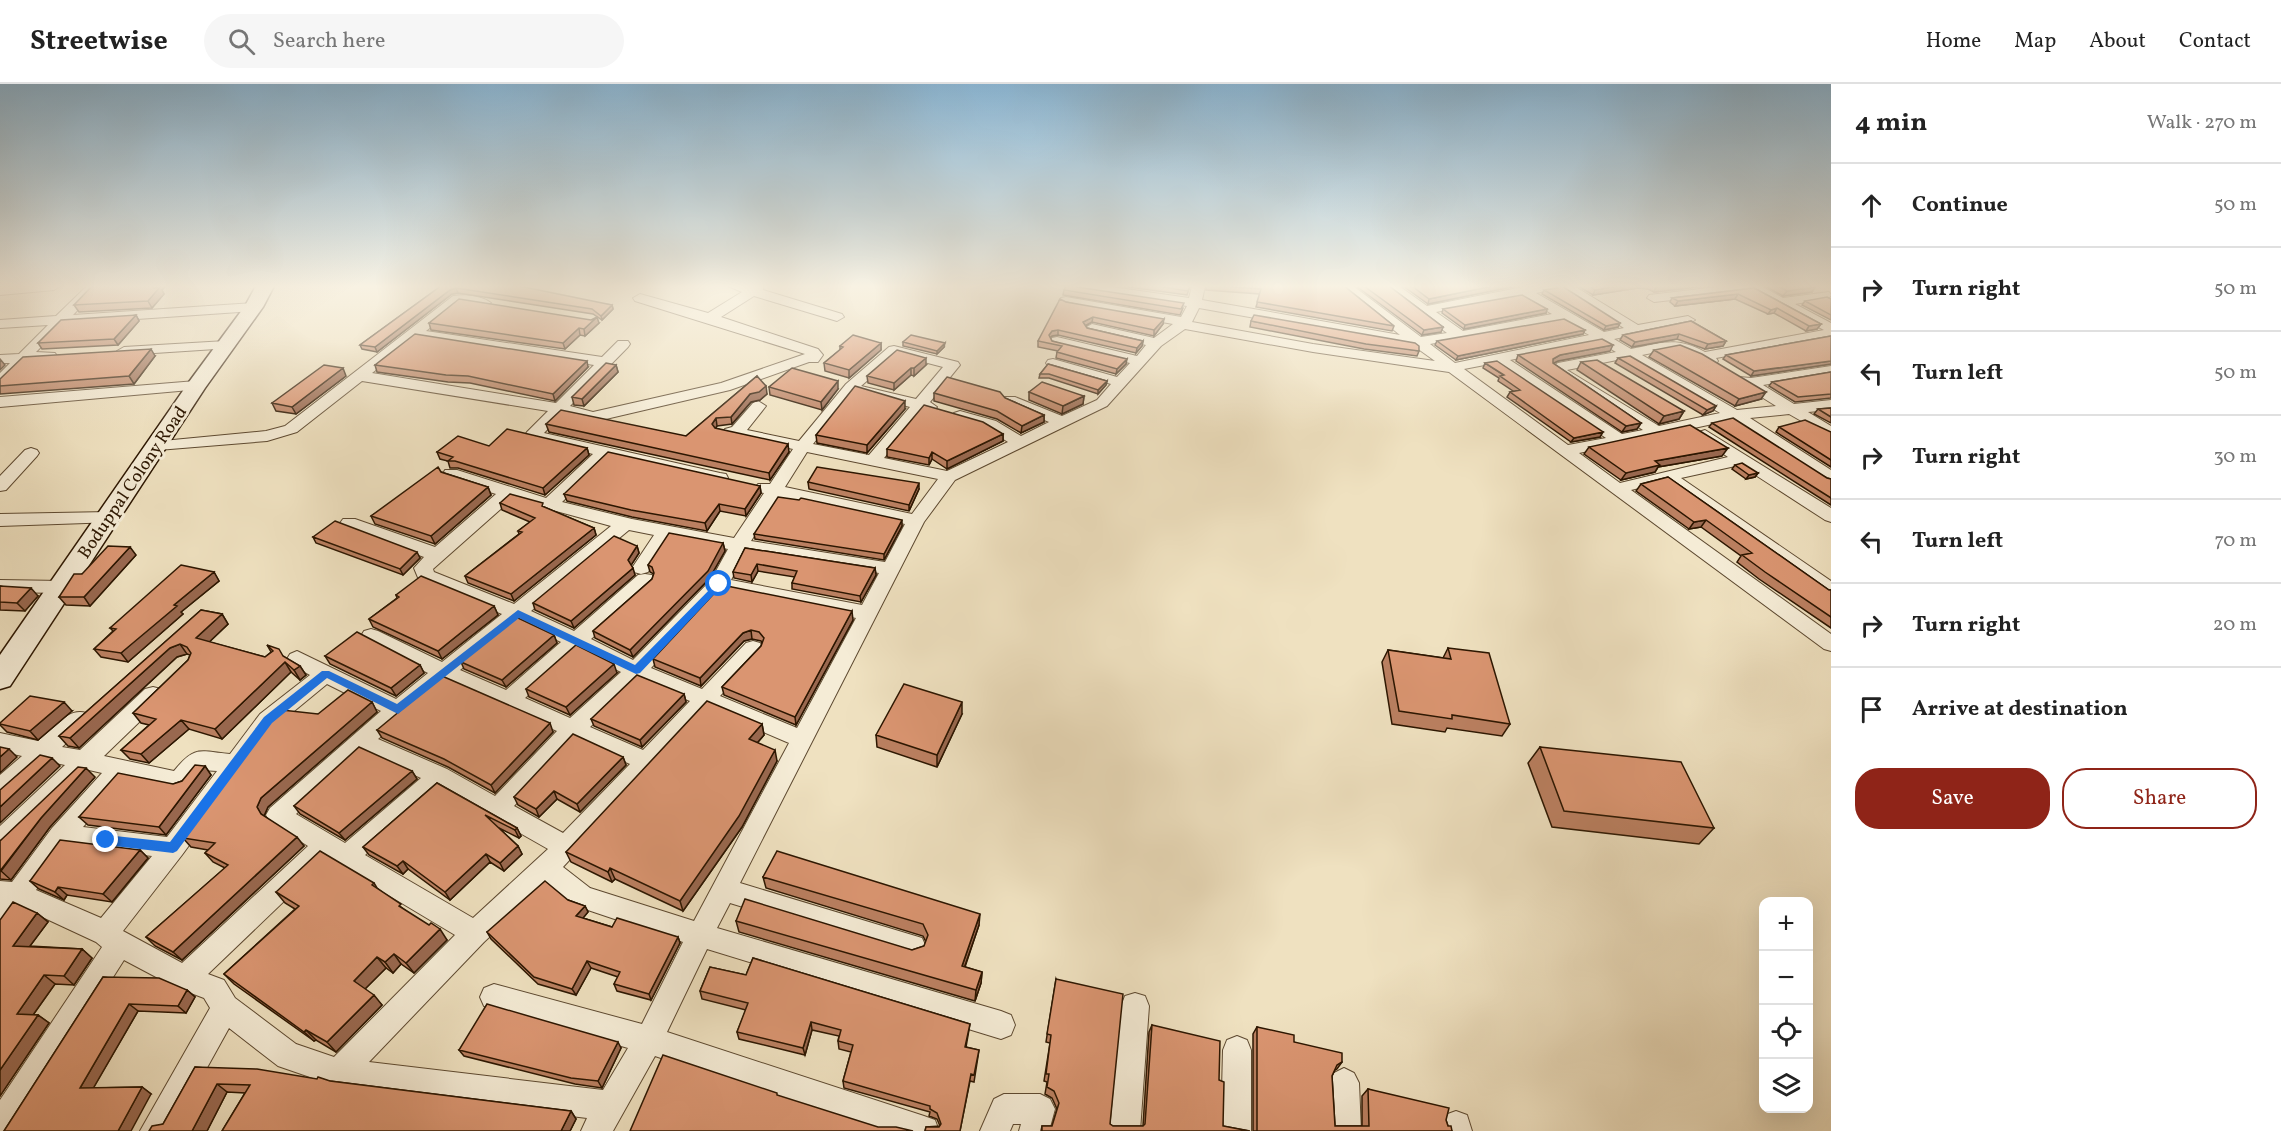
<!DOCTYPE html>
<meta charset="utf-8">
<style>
:root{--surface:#fff;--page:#f6f6f6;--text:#222;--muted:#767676;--line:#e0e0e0;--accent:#8f2418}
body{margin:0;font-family:Vollkorn,serif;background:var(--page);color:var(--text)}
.controls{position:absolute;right:18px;bottom:18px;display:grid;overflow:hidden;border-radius:12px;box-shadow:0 6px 24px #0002}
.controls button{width:54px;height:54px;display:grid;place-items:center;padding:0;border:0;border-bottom:2px solid var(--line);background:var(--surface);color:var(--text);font:30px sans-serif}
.stop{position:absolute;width:18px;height:18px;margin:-14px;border:4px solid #1a73e8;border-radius:50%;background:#fff}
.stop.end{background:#1a73e8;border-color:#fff;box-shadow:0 2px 6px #0008}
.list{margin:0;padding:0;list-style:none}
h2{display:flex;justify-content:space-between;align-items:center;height:78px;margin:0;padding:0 24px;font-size:26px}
h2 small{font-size:20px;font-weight:400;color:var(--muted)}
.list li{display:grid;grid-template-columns:39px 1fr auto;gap:18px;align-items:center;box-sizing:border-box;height:84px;padding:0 24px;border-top:2px solid var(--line)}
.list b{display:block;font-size:22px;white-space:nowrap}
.list em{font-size:20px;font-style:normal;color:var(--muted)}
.actions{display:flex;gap:12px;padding:18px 24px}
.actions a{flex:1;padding:14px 0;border:2px solid var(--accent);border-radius:24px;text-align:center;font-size:21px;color:var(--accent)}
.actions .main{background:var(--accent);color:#fff}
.icon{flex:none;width:33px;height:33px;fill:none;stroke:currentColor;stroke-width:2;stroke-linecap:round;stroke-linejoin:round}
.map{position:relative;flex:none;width:1831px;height:1047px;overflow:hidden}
header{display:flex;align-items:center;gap:36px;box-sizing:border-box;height:84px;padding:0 30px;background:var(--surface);border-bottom:2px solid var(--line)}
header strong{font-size:28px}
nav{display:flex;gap:33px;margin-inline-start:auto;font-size:21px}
.search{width:420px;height:54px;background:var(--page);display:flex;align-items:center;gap:15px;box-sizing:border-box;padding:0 21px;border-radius:33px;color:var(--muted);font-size:22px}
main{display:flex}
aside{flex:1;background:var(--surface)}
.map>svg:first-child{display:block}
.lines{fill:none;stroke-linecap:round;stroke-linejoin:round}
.street-casing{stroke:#5d4930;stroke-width:2}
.secondary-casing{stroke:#2c1600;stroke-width:3}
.street{fill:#f5ecd6;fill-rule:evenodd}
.secondary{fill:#f5ecd6;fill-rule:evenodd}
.wall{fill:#bb8061;stroke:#2c1600;stroke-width:1.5}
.shaded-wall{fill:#99684f;stroke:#2c1600;stroke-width:1.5}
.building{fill:#da9571;stroke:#2c1600;stroke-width:1.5}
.route{fill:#1a73e8}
.labels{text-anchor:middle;stroke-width:6;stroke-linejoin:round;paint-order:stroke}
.street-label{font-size:18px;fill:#2c1600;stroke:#f5ecd6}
</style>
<header>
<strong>Streetwise</strong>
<div class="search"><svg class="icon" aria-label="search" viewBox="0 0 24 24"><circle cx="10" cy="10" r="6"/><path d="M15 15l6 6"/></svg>Search here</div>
<nav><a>Home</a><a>Map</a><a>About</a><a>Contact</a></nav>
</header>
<main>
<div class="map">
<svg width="1831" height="1047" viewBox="0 0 1831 1047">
<rect width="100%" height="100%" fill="#efe1c0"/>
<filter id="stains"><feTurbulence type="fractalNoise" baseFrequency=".00333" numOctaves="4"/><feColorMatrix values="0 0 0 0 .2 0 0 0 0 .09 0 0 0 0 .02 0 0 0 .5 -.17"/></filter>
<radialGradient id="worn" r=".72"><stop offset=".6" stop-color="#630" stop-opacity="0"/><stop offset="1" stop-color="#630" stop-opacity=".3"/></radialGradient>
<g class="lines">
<g class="street-casing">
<path id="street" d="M 60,202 L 54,206 L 0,211 L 0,203 Z
M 87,202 L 100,202 L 73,231 L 254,219 L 261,223 L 254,227 L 64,240 L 36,268 L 55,269 L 57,272 L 55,275 L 27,278 L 5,300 L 0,301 L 0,289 L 10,279 L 0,279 L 0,271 L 19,270 L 48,241 L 0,244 L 0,236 L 56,232 Z
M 728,202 L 763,202 L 763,206 L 842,230 L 844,233 L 837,237 L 754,212 L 721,233 L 818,265 L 823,271 L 818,278 L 809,278 L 730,306 L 593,338 L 563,329 L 544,349 L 720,389 L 726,390 L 728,394 L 726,398 L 720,399 L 609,373 L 562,418 L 632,435 L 734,454 L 764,409 L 758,408 L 755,404 L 758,400 L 770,400 L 793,365 L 725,351 L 723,348 L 725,345 L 732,343 L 753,319 L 758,317 L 766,322 L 747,346 L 799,357 L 846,300 L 889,263 L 894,262 L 958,278 L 960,281 L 930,318 L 937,323 L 934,326 L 923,326 L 884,374 L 947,387 L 1008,358 L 984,343 L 954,335 L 952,332 L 954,329 L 960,327 L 996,337 L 1021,352 L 1049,338 L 1005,319 L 1002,316 L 1005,313 L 1015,313 L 1062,332 L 1097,316 L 1111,300 L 1048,282 L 1046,279 L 1048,276 L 1053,275 L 1117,293 L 1130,279 L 1052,260 L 1050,257 L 1052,254 L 1057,253 L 1137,272 L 1146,261 L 1087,247 L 1085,244 L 1092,240 L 1154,254 L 1173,240 L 1066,221 L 1059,217 L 1061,214 L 1066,213 L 1181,233 L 1187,222 L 1077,206 L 1071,202 L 1105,202 L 1189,214 L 1192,202 L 1205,202 L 1202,216 L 1400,251 L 1339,202 L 1353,202 L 1421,253 L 1447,249 L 1384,202 L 1399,202 L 1427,222 L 1523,203 L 1557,202 L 1556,205 L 1536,209 L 1604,248 L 1624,244 L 1559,202 L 1574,202 L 1638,241 L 1688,232 L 1695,236 L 1688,240 L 1614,255 L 1631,265 C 1661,259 1677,252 1705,268 L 1824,246 L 1751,207 L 1654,218 L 1647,214 L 1649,211 L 1725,202 L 1761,202 L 1783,214 L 1829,208 L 1831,211 L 1829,214 L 1795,220 L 1831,239 L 1831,253 L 1716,274 L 1718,277 L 1716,280 L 1711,281 L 1681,266 L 1672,265 L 1642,271 L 1737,326 L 1776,322 L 1739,299 L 1737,296 L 1739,293 L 1751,294 L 1831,282 L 1831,290 L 1763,301 L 1794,320 L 1831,316 L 1831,326 L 1808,328 L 1831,342 L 1831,354 L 1789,330 L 1750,334 L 1831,386 L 1831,398 L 1825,397 L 1731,336 L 1579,369 L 1620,399 L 1728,373 L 1699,354 L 1697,351 L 1699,348 L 1705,346 L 1831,424 L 1831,438 L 1825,436 L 1740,381 L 1681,394 L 1831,497 L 1831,513 L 1824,511 L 1664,398 L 1631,406 L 1831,550 L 1831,567 L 1824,565 L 1449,288 L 1313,268 L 1185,245 L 1161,262 L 1107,322 L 955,396 L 924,438 L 740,799 L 922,854 L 926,863 L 922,872 L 913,875 L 730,819 L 717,844 L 1001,927 L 1011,931 L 1015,941 L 1011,951 L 1001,955 L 707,865 L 667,948 L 924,1032 L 935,1036 L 939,1047 L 879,1047 L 655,972 L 613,1047 L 581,1047 L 587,1034 L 339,1003 L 278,982 L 229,944 L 172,1047 L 140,1047 L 210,924 L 204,914 L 175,903 L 124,876 L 15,1047 L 0,1047 L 0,1016 L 102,863 L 96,858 L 23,824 L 9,843 L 0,847 L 0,797 L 12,798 L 52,744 L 102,689 L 89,686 L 9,764 L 0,767 L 0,742 L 65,681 L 46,677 L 8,712 L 0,715 L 0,691 L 22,672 L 0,667 L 0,649 L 38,657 C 51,646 68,623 86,629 L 89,635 L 86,641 L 62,663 L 80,666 L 145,605 L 153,603 L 161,605 L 164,611 L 161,617 L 104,672 L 174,687 C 195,661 199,667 230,670 L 260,630 L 310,591 L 290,580 L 287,575 L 290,570 L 297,567 L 396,615 L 428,589 L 364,557 L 361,552 L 364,547 L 371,545 L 378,547 L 442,578 L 502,530 L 419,496 L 414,484 L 424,473 L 343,443 L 340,439 L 343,435 L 355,435 L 435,463 L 496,410 L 445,394 L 443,390 L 445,386 L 457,386 L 546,414 L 593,370 L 527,354 L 525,351 L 527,348 L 548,327 L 362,297 L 297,348 L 267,357 L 158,366 L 150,361 L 152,358 L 266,347 L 285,342 L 453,212 C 464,210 483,212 491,219 L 484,223 L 461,219 L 426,247 L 602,273 L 618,257 L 628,257 L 630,260 L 628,263 L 570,322 L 593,328 L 721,299 L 805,270 L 635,217 L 633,214 L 640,210 L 708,229 L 742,208 ZM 1521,212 L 1552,230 L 1463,247 L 1436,228 ZM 1199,224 L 1414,262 L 1435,277 L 1313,260 L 1192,238 ZM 1563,236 L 1589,251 L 1455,279 L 1430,260 ZM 417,254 L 594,281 L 556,319 L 372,289 ZM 1599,258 L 1616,268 L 1558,279 L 1551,283 L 1558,287 L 1565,286 L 1560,290 L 1562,293 L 1643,346 L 1622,350 L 1510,276 ZM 897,271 L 943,283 L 916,315 L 861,302 ZM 1627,274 L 1720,329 L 1659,342 L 1567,286 ZM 1495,279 L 1606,354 L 1568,361 L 1464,285 ZM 856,306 L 859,309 L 910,323 L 869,371 L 813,360 ZM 807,368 L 938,395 L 912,430 L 785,403 ZM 779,413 L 905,440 L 885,478 L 751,457 ZM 512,415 L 611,442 L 514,520 L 434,488 L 433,485 ZM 629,446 L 654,451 L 632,484 L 634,488 L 641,490 L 648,488 L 670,454 L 728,465 L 711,496 L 633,576 L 591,555 L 652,501 L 654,496 L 652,491 L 645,490 L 638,491 L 574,547 L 531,527 ZM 745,468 L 879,489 L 862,521 L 731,496 ZM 723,507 L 856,534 L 797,644 L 720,612 L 760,569 L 763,564 L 760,559 L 753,557 L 746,559 L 702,605 L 651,584 ZM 519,538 L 561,558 L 506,606 L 460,586 ZM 578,567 L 621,588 L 570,634 L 525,614 ZM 639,596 L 690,617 L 643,666 L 590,643 ZM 446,598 L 557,647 L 495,712 L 447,685 L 378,655 ZM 327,600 L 381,627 L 270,724 L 266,731 L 270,738 L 308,762 L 182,879 L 123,847 L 182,771 L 276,642 ZM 709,625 L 789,659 L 694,837 L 590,804 L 563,783 ZM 576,656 L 630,680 L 563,749 L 514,722 ZM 363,668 L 421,694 L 345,759 L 296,730 ZM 201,686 L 217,687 L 167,753 L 83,743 L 125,695 L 179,706 L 187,704 ZM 441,704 L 548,765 L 473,834 L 365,771 ZM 67,762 L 152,772 L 101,834 L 36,806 ZM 328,775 L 455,851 L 334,973 L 296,960 L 235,914 L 224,896 L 208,890 ZM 547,799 L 573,821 L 683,858 L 642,940 L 494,900 L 484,904 L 480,913 L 484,922 L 628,964 L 603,1006 L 369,978 L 484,858 Z
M 226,257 L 233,261 L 231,264 L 124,271 L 117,267 L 124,263 Z
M 196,297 L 204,302 L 201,305 L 0,323 L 0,313 Z
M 31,364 L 37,366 L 39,369 L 37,372 L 6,406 L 0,407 L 0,392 L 25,366 Z
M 109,428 L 115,430 L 118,434 L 115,438 L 0,442 L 0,430 Z
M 0,496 L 62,497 L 69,498 L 72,503 L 69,508 L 62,509 L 0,508 Z
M 1135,909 L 1145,912 L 1149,922 L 1140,1047 L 1110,1047 L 1121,922 L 1125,912 Z
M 1237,952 L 1247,956 L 1251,966 L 1251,1047 L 1221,1047 L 1223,966 L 1227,956 Z
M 1344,984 L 1354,989 L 1359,999 L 1361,1047 L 1331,1047 L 1329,999 L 1334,989 Z
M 1004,1010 L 1040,1010 L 1050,1015 L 1055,1025 L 1049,1047 L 1019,1047 L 1021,1040 L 1013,1040 L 1010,1047 L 980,1047 L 994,1015 Z
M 1456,1027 L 1467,1031 L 1472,1047 L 1442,1047 L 1441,1042 L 1445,1031 Z"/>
</g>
<g class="secondary-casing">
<path id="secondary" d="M 256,202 L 274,202 L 263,223 L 205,304 L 10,602 L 0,605 L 0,571 L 189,298 L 245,222 Z"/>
</g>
<use href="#street" class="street"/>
<use href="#secondary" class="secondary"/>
</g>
<path class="wall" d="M 441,202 L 612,221 L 613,225 L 602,236 L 593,230 L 458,209 L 452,210 L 377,268 L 362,265 L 360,261 Z
M 1121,202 L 1190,202 L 1187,211 Z
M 1206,202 L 1344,202 L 1394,242 L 1392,247 L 1256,223 L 1260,210 L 1206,206 Z
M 1356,202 L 1389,202 L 1443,243 L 1441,248 L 1422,251 Z
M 1403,202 L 1516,202 L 1428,220 Z
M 1578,202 L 1705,202 L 1654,208 L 1648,205 L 1637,204 L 1593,211 Z
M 1765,202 L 1816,202 L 1812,208 L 1783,212 Z
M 1077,203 L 1183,224 L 1180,231 L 1063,211 L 1064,206 Z
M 1754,204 L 1821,240 L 1817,245 L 1806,247 L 1774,229 L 1768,230 L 1735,215 L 1675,222 L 1670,218 L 1672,214 Z
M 162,206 L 164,210 L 152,224 L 79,228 L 74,221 Z
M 1544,206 L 1620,239 L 1618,243 L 1604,246 L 1542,210 Z
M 1831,215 L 1831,236 L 1802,221 L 1805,217 Z
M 1066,218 L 1163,240 L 1154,252 L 1092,238 L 1086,242 L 1087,244 L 1143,257 L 1142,262 L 1136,269 L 1058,251 L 1052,252 L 1050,253 L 1052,257 L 1126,280 L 1116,290 L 1056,274 L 1057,268 L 1058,267 L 1038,263 L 1038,257 Z
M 1443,225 L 1547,225 L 1546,229 L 1464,245 L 1442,229 Z
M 136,231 L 139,237 L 118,261 L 42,265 L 38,259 Z
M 1251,237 L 1419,267 L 1417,272 L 1364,265 L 1250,243 Z
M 1691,237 L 1726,257 L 1723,262 L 1705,265 L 1677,255 L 1632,263 L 1620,256 L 1623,251 Z
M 429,239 L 599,239 L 585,252 L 580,251 L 565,265 L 431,246 Z
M 1585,246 L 1583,250 L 1456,276 L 1435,261 L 1437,257 Z
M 1831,252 L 1831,280 L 1751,292 L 1723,275 L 1726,271 Z
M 903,258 L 944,263 L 937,270 L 903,262 Z
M 881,259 L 881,266 L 849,294 L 825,287 L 824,279 L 840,266 L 840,262 Z
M 1654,266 L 1761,315 L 1735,322 L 1649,273 Z
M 1610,267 L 1558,277 L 1553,279 L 1641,339 L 1637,345 L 1622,348 L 1516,277 L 1518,271 Z
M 155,272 L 134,300 L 0,310 L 0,295 Z
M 1618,274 L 1716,322 L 1713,327 L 1703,331 L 1615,279 Z
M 1581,278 L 1684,327 L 1679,335 L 1659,340 L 1577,286 Z
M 1485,279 L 1600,353 L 1571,358 L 1507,313 L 1510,308 L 1513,307 L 1498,297 L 1499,294 L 1483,284 Z
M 1048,280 L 1107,297 L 1106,301 L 1098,310 L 1049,294 L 1039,294 L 1040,290 Z
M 375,281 L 588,283 L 555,317 L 470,299 L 448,298 L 377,288 Z
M 616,281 L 618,288 L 584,322 L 574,321 L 572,313 Z
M 926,281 L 914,292 L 911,291 L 894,306 L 868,299 L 867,292 Z
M 1831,288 L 1831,314 L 1795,318 L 1769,302 L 1772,298 Z
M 346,292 L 296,330 L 276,327 L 272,319 Z
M 757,292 L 767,310 L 760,316 L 751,318 L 732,340 L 717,342 L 715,344 L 789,368 L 770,396 L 549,348 L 546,340 L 686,352 Z
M 769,303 L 838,305 L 822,326 L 770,311 Z
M 1029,308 L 1084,312 L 1083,320 L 1062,330 L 1029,316 Z
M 934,309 L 1005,314 L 1044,331 L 1044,338 L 1021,349 L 997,335 L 934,317 Z
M 1831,324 L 1831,339 L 1814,330 L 1818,325 Z
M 905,325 L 867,369 L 817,359 L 816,351 Z
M 1712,339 L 1827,394 L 1831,395 L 1831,421 L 1709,343 Z
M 1779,343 L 1831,348 L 1831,383 L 1776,348 Z
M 1003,350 L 1003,357 L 947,385 L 932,375 L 929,381 L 887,373 L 887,365 Z
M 489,362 L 587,364 L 589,371 L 545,411 L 458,384 L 450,384 L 448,377 L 440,375 L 437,368 Z
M 1589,363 L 1722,372 L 1658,383 L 1655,388 L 1621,396 L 1584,370 Z
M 1735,381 L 1758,389 L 1755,393 L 1746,395 L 1732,385 Z
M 441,388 L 488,403 L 491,411 L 435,460 L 375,440 L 371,432 Z
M 1668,393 L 1829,506 L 1831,506 L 1831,544 L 1759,495 L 1737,478 L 1741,472 L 1701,443 L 1689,445 L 1636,407 L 1641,400 Z
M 808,398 L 919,405 L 909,427 L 809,405 Z
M 760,402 L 761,409 L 746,432 L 720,427 L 707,447 L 632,433 L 567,417 L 564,410 Z
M 500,419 L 544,423 L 594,444 L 596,451 L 514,517 L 468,499 L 465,492 L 519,450 L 518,447 L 530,438 L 502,426 Z
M 902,442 L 884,476 L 755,455 L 754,450 Z
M 313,453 L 420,474 L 403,491 L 316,459 Z
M 723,459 L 725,467 L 709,495 L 633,573 L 595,554 L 593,547 L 652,495 L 654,490 L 650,488 L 648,481 Z
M 637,462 L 639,469 L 631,481 L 635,491 L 574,544 L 535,526 L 533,519 Z
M 745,464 L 875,484 L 876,491 L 861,518 L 792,505 L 792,499 L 795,493 L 758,487 L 752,498 L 734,494 L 733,488 Z
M 136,471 L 90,522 L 66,521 L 59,513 L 82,490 Z
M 214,488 L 219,497 L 181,528 L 183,530 L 128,578 L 101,573 L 94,565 L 113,547 L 110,544 Z
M 722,501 L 853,536 L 796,641 L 724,611 L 722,603 L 761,562 L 762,559 L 761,557 L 752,555 L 744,557 L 701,602 L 655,583 L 653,575 Z
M 0,502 L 38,512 L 25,527 L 0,526 Z
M 396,511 L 494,522 L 498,531 L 442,575 L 373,543 L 369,535 L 397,514 Z
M 201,526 L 222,530 L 228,540 L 209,558 L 265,573 L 271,568 L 267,561 L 284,573 L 300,582 L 306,591 L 300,596 L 291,588 L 222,655 L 189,645 L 149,679 L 130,675 L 121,666 L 149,641 L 141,639 L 133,629 L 188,576 L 190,571 L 187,570 L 177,573 L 79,664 L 68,662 L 59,652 Z
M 554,551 L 557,559 L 506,603 L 464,585 L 461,578 Z
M 1448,564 L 1510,640 L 1502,652 L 1447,644 L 1445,648 L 1392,640 L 1382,578 L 1388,566 L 1443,574 Z
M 325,572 L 420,581 L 424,589 L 396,612 L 330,580 Z
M 617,589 L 570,631 L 529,613 L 526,605 Z
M 684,610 L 686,618 L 642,663 L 594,642 L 591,635 Z
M 372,618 L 377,628 L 268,723 L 264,732 L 304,762 L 182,876 L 155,862 L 146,853 L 225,784 L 213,778 L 205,769 L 208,766 L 191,763 L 183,754 L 318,630 Z
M 72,627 L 38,656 L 7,648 L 0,641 L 0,639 Z
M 962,630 L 937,683 L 877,663 L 876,651 Z
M 762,640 L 764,651 L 757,659 L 777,677 L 742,743 L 683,827 L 615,795 L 612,798 L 571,778 L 566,768 Z
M 377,646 L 553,648 L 495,709 L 448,683 L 382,654 Z
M 1540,663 L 1714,744 L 1699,760 L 1552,743 L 1528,679 Z
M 623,673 L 626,681 L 580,728 L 557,715 L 539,733 L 518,721 L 514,713 Z
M 205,682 L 211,691 L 166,751 L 88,741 L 79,733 L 182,697 Z
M 412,687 L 417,695 L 345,756 L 300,730 L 294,722 Z
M 95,693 L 50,743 L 11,796 L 0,795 L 0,757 Z
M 437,699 L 517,744 L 521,752 L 519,754 L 499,744 L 518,762 L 522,770 L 504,787 L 490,778 L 450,816 L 408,785 L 403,790 L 369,771 L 363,763 Z
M 140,766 L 148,774 L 112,818 L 67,811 L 64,816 L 39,805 L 30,797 Z
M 763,793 L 979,841 L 965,883 L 982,888 L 981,899 L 975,917 L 739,848 L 736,837 L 912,866 L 924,862 L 926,858 L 923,852 L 766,804 Z
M 374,799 L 377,804 L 406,827 L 447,856 L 414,889 L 401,880 L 393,889 L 386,884 L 365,905 L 382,921 L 336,968 L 316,956 L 314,957 L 234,900 L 224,890 L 295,825 L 285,819 L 276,808 Z
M 568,816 L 585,822 L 588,828 L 583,834 L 612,843 L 678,853 L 680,859 L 651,916 L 617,907 L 614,900 L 618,893 L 591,884 L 576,911 L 538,900 L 491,855 L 487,848 Z
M 37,829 L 48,838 L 30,862 L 82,865 L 92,874 L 74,901 L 55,900 L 33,931 L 38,931 L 49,939 L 0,1012 L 0,836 Z
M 753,874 L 970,940 L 966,963 L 979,966 L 974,998 L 970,997 L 960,1047 L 925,1047 L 926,1043 L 940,1042 L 937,1035 L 929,1032 L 930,1028 L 844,1004 L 843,997 L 851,968 L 839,965 L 838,957 L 839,952 L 812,946 L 805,971 L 739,955 L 737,948 L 746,926 L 702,915 L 700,907 L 710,883 L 746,891 Z
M 103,893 L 187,906 L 195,913 L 186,929 L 138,927 L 93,1004 L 142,1003 L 151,1010 L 4,1047 Z
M 1056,895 L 1110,1040 L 1113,1042 L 1143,1042 L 1149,948 L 1152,941 L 1219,996 L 1223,1042 L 1250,1047 L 1041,1047 L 1042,1042 L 1052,1042 L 1057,1025 L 1052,1014 L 1045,1010 L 1047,998 L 1044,997 L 1050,959 L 1046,958 Z
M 1257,943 L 1342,978 L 1337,985 L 1335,986 L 1332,992 L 1335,1042 L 1362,1042 L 1362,1012 L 1368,1005 L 1446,1036 L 1448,1042 L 1452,1047 L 1253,1047 L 1253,950 Z
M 621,964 L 602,1004 L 575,1000 L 464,972 L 459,966 Z
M 195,983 L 330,997 L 571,1027 L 576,1035 L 570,1047 L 222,1047 L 245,1009 L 227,1008 L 207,1047 L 149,1047 L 163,1040 Z"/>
<path class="shaded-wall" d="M 155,202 L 166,202 L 162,206 L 164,210 L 152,224 L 148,217 Z
M 1493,202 L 1516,202 L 1428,220 L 1429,215 Z
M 1618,202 L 1638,202 L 1637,204 L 1593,211 L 1595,206 Z
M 1666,202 L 1705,202 L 1654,208 L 1656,203 Z
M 1815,203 L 1812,208 L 1783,212 L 1787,207 Z
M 456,204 L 458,209 L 452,210 L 377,268 L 375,263 L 450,206 Z
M 1738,210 L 1735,215 L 1675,222 L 1678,217 Z
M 612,221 L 613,225 L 602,236 L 601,232 Z
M 1777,224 L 1774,229 L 1768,230 L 1771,226 Z
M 1547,225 L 1546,229 L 1464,245 L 1465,241 Z
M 136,231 L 139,237 L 118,261 L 114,255 Z
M 597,233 L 599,239 L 585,252 L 584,245 Z
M 1093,233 L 1092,238 L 1083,243 L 1083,238 Z
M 1164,235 L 1163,240 L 1154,252 L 1154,246 Z
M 1620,239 L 1618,243 L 1604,246 L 1606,242 Z
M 1821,240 L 1817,245 L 1806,247 L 1809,242 Z
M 1443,243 L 1441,248 L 1422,251 L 1424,246 Z
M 579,244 L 580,251 L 565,265 L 563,259 Z
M 1058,246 L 1058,251 L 1052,252 L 1048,256 L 1049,251 L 1052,247 Z
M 1585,246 L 1583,250 L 1456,276 L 1458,272 Z
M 1679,250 L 1677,255 L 1632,263 L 1635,258 Z
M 1143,257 L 1142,262 L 1136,269 L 1137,264 Z
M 1726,257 L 1723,262 L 1705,265 L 1708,260 Z
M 881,259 L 881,266 L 849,294 L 849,286 Z
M 945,259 L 944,263 L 937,270 L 937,267 Z
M 1613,261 L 1610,267 L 1558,277 L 1550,281 L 1553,275 L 1560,271 Z
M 151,265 L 155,272 L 134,300 L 129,292 Z
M 926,274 L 926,281 L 914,292 L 914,284 Z
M 0,275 L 5,281 L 0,286 Z
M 1127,275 L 1126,280 L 1116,290 L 1117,285 Z
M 587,277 L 588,283 L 555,317 L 553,310 Z
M 1831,277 L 1831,280 L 1751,292 L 1754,287 Z
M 616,281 L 618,288 L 584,322 L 582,315 Z
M 343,284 L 346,292 L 296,330 L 292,323 Z
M 911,284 L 911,291 L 894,306 L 894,299 Z
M 838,297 L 838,305 L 822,326 L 821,318 Z
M 1107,297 L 1106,301 L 1098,310 L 1098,306 Z
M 766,302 L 767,310 L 760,316 L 751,318 L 732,340 L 731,333 L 750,310 Z
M 1766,308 L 1761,315 L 1735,322 L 1739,315 Z
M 1084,312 L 1083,320 L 1062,330 L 1063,322 Z
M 905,317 L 905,325 L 867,369 L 867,361 Z
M 1716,322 L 1713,327 L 1703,331 L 1707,326 Z
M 1684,327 L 1679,335 L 1659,340 L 1664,332 Z
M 1044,331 L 1044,338 L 1021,349 L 1022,342 Z
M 716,334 L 717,342 L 713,348 L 712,340 Z
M 1641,339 L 1637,345 L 1622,348 L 1626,342 Z
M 1603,348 L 1600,353 L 1571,358 L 1574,354 Z
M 1003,350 L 1003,357 L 947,385 L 947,377 Z
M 788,360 L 789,368 L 770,396 L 769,389 Z
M 587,364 L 589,371 L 545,411 L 543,404 Z
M 1728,364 L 1722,372 L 1658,383 L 1655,388 L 1621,396 L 1626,389 L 1655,377 Z
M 932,368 L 932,375 L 929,381 L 929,374 Z
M 1758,389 L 1755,393 L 1746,395 L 1749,391 Z
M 919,399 L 919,405 L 909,427 L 909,421 Z
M 760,402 L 761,409 L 746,432 L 745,425 Z
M 488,403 L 491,411 L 435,460 L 431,452 Z
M 719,420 L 720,427 L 707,447 L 705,439 Z
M 902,436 L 902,442 L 884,476 L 884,470 Z
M 1706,436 L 1701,443 L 1689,445 L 1694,438 Z
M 594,444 L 596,451 L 514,517 L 511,510 Z
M 723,459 L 725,467 L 709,495 L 633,573 L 630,566 Z
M 637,462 L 639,469 L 630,483 L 628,476 Z
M 130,463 L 136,471 L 90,522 L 84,513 Z
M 417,468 L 420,474 L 403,491 L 400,485 Z
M 757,480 L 758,487 L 752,498 L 751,491 Z
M 633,484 L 635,491 L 574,544 L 571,537 Z
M 875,484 L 876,491 L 861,518 L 860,512 Z
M 214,488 L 219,497 L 181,528 L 183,530 L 128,578 L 121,569 L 174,521 Z
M 31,504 L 38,512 L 25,527 L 17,519 Z
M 494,522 L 498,531 L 442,575 L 438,567 Z
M 852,527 L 853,536 L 796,641 L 795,633 Z
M 222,530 L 228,540 L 203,564 L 196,554 Z
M 751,546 L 752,555 L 744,557 L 701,602 L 700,594 L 743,549 Z
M 554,551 L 557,559 L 506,603 L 502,596 Z
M 180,560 L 187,570 L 177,573 L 79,664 L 70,654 L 170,564 Z
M 285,578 L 291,588 L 222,655 L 215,645 Z
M 614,580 L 617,589 L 570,631 L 566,623 Z
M 420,581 L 424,589 L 396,612 L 391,604 Z
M 300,582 L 306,591 L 300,596 L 294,586 Z
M 684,610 L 686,618 L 642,663 L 640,656 Z
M 64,618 L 72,627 L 38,656 L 30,647 Z
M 372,618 L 377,628 L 268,723 L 264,732 L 261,730 L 257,723 L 261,714 Z
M 962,618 L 962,630 L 937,683 L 937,671 Z
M 181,636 L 189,645 L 149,679 L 141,670 Z
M 550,639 L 553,648 L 495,709 L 491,701 Z
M 762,640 L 764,651 L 751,666 L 749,655 Z
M 9,665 L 17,673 L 0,689 L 0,673 Z
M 775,666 L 777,677 L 742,743 L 683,827 L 680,817 Z
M 623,673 L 626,681 L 580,728 L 577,720 Z
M 52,674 L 60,682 L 0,739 L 0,723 Z
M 205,682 L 211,691 L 166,751 L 159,743 Z
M 86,684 L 95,693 L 50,743 L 11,796 L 1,787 L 41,734 Z
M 412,687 L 417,695 L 345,756 L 339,749 Z
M 554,707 L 557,715 L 539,733 L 536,725 Z
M 517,744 L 521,752 L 519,754 L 515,746 Z
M 297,753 L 304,762 L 182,876 L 173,868 Z
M 518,762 L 522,770 L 504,787 L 500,779 Z
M 140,766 L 148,774 L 112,818 L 103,810 Z
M 486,770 L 490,778 L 450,816 L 445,808 Z
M 403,777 L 408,785 L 403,790 L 397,782 Z
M 610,784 L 615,795 L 612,798 L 608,788 Z
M 58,803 L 67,811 L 64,816 L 55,808 Z
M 585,822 L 588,828 L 579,839 L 576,832 Z
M 37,829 L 48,838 L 24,870 L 13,862 Z
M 980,830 L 979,841 L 961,893 L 962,882 Z
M 440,845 L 447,856 L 414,889 L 406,879 Z
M 678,853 L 680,859 L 651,916 L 649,910 Z
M 82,865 L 92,874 L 74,901 L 64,892 Z
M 394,870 L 401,880 L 393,889 L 385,878 Z
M 377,873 L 386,884 L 363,907 L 354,897 Z
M 587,877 L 591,884 L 576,911 L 572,905 Z
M 982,888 L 981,899 L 975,917 L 976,906 Z
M 44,891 L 55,900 L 28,938 L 17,930 Z
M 187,906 L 195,913 L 186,929 L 178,922 Z
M 374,911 L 382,921 L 336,968 L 327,958 Z
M 129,920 L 138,927 L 90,1010 L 80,1004 Z
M 38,931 L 49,939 L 0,1012 L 0,986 Z
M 811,938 L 812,946 L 805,971 L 803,964 Z
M 306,946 L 316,956 L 314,957 L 304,948 Z
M 618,958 L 621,964 L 602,1004 L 598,997 Z
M 217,1000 L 227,1008 L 207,1047 L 192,1047 Z
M 142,1003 L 151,1010 L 131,1047 L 118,1047 Z
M 571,1027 L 576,1035 L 570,1047 L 561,1047 Z"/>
<path class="building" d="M 92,202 L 155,202 L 154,204 L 160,203 L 148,217 L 74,221 Z
M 441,202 L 519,202 L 612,221 L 601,232 L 592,225 L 456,204 L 450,206 L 375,263 L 360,261 Z
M 1066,202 L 1076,202 L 1077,203 L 1184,219 L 1181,225 L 1064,206 Z
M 1157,202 L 1190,202 L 1188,207 Z
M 1220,202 L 1344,202 L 1394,242 L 1257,218 L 1261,205 Z
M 1364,202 L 1389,202 L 1443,243 L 1424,246 Z
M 1412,202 L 1493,202 L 1429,215 Z
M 1559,202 L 1562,202 L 1620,239 L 1606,242 L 1544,206 L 1558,204 Z
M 1589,202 L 1618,202 L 1595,206 Z
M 1778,202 L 1816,202 L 1815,203 L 1787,207 Z
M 1754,204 L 1821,240 L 1809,242 L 1777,224 L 1771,226 L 1738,210 L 1678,217 L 1672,214 Z
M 1522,211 L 1547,225 L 1465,241 L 1443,225 Z
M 1827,213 L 1831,215 L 1831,231 L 1805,217 Z
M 459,215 L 591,236 L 597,233 L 584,245 L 579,244 L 563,259 L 429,239 Z
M 1060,215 L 1066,218 L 1164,235 L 1154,246 L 1093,233 L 1083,238 L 1087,244 L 1143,257 L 1137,264 L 1058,246 L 1052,247 L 1049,251 L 1052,257 L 1127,275 L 1117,285 L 1057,268 L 1062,262 L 1038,257 Z
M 136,231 L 114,255 L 38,259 L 61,236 Z
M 1254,231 L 1415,259 L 1419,262 L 1419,267 L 1366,260 L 1251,237 Z
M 1564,235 L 1585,246 L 1458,272 L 1437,257 Z
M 1691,237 L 1726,257 L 1708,260 L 1679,250 L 1635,258 L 1623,251 Z
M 415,250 L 587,277 L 553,310 L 468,292 L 446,291 L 375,281 Z
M 853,251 L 881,259 L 849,286 L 824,279 L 843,263 L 840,262 Z
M 911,251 L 945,259 L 937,267 L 903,258 Z
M 1831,252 L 1831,277 L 1754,287 L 1726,271 Z
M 1602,255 L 1613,261 L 1560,271 L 1553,275 L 1553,279 L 1641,339 L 1626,342 L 1518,271 Z
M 1680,261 L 1702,270 L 1766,308 L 1739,315 L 1654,266 Z
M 151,265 L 129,292 L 0,302 L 0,295 L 23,273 Z
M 897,266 L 926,274 L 914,284 L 911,284 L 894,299 L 867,292 Z
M 1630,272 L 1716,322 L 1707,326 L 1618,274 Z
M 1597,276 L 1684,327 L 1664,332 L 1581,278 Z
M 1497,277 L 1603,348 L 1574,354 L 1510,308 L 1520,306 L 1500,292 L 1504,291 L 1485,279 Z
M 606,279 L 616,281 L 582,315 L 572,313 Z
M 1048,280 L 1107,297 L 1098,306 L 1049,290 L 1040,290 Z
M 324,281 L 343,284 L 292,323 L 272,319 Z
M 792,284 L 838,297 L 821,318 L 769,303 Z
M 1831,288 L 1831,310 L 1798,313 L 1772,298 Z
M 757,292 L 766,302 L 759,308 L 750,310 L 731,333 L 716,334 L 712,340 L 715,344 L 788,360 L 769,389 L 546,340 L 561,326 L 686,352 Z
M 947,293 L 1000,308 L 1005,314 L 1044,331 L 1022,342 L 997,327 L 934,309 Z
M 1042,298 L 1084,312 L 1063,322 L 1029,308 Z
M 855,302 L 905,317 L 867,361 L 816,351 Z
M 924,321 L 983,338 L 1003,350 L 947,377 L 932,368 L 929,374 L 887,365 Z
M 1831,324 L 1831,333 L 1818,325 Z
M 1733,334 L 1827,394 L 1831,395 L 1831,414 L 1712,339 Z
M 1805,336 L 1831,348 L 1831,376 L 1779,343 Z
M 1690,341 L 1728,364 L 1655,377 L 1660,381 L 1626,389 L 1589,363 Z
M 507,345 L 587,364 L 543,404 L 455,377 L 448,377 L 453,373 L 437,368 L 458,352 L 489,362 Z
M 608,368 L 760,402 L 745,425 L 719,420 L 705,439 L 631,426 L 564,410 Z
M 1742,379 L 1758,389 L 1749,391 L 1735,381 Z
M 438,383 L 441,388 L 488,403 L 431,452 L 371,432 Z
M 817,383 L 919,399 L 909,421 L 808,398 Z
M 1668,393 L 1829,506 L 1831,506 L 1831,533 L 1765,488 L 1742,471 L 1752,469 L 1706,436 L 1694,438 L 1641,400 Z
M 510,410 L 543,419 L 542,422 L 594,444 L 511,510 L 465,492 L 522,448 L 518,447 L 535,434 L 500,419 Z
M 778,413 L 799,416 L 801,414 L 902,436 L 884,470 L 754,450 Z
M 335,437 L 417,468 L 400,485 L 313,453 Z
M 669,449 L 723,459 L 708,487 L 630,566 L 593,547 L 652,495 L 654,489 L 652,483 L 648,481 Z
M 614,452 L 637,462 L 628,476 L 633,484 L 571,537 L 533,519 Z
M 108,462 L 130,463 L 84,513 L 59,513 L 74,490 L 82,490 Z
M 745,464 L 875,484 L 860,512 L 792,499 L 797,487 L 757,480 L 751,491 L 733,488 Z
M 181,481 L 214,488 L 174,521 L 177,522 L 121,569 L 94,565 L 116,545 L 110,544 Z
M 421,492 L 494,522 L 438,567 L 369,535 L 399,513 L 396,511 Z
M 722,501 L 852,527 L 795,633 L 722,603 L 761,562 L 764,554 L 759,548 L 751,546 L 743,549 L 700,594 L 653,575 Z
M 0,502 L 31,504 L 17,519 L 0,518 Z
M 201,526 L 222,530 L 196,554 L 265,573 L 273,567 L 267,561 L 279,565 L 283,572 L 300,582 L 294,586 L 285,578 L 215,645 L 181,636 L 141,670 L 121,666 L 156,635 L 133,629 L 188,576 L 191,569 L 187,563 L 180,560 L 170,564 L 70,654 L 59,652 Z
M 516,533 L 554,551 L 502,596 L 461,578 Z
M 357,548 L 420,581 L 391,604 L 325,572 Z
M 576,561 L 614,580 L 566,623 L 526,605 Z
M 1448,564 L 1489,569 L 1510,640 L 1452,631 L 1452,635 L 1399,627 L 1388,566 L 1451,575 Z
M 637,591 L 684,610 L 640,656 L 591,635 Z
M 442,592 L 550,639 L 491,701 L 444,675 L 377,646 Z
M 904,600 L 962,618 L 937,671 L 876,651 Z
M 348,606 L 372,618 L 261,714 L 257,723 L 261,730 L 297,753 L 173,868 L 146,853 L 228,781 L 205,769 L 215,759 L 183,754 L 271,634 L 282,626 L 318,630 Z
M 30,612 L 64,618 L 30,647 L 0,640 L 0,639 Z
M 707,617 L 762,640 L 749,655 L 775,666 L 739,732 L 680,817 L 610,784 L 608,788 L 566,768 Z
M 573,650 L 623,673 L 577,720 L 554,707 L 536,725 L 514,713 Z
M 0,663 L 9,665 L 0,673 Z
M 359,663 L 412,687 L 339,749 L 294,722 Z
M 1540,663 L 1681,678 L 1714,744 L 1564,727 Z
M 40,671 L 52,674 L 0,723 L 0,706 Z
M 195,681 L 205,682 L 159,743 L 79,733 L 118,689 L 173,700 L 182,697 Z
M 78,683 L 86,684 L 41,734 L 0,787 L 0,757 Z
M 437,699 L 517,744 L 515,746 L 485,731 L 518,762 L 500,779 L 486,770 L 445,808 L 403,777 L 397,782 L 363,763 Z
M 60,756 L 140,766 L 103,810 L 58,803 L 55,808 L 30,797 Z
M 320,767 L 374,799 L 372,801 L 401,820 L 399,822 L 429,841 L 431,839 L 440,845 L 406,879 L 394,870 L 385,878 L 377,873 L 354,897 L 374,911 L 327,958 L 306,946 L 304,948 L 224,890 L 299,822 L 276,808 Z
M 777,767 L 980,830 L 962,882 L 982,888 L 976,906 L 736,837 L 745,815 L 912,866 L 924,862 L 928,851 L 923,840 L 763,793 Z
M 545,797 L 568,816 L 585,822 L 576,832 L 612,843 L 617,834 L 678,853 L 649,910 L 614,900 L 620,888 L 587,877 L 572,905 L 534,893 L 487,848 Z
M 13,818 L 37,829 L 13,862 L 82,865 L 64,892 L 44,891 L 17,930 L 38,931 L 0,986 L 0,836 Z
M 753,874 L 970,940 L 965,963 L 979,966 L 974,991 L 971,990 L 960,1047 L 925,1047 L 926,1043 L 939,1043 L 941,1040 L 937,1029 L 930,1025 L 930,1022 L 843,997 L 853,961 L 838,957 L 841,946 L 811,938 L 803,964 L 737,948 L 748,919 L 700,907 L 710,883 L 746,891 Z
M 103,893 L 159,894 L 187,906 L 178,922 L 129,920 L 80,1004 L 142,1003 L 118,1047 L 4,1047 Z
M 1056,895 L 1123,910 L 1110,1040 L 1113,1042 L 1143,1042 L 1145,1040 L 1152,941 L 1220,957 L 1219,996 L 1224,998 L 1223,1042 L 1249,1047 L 1042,1047 L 1042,1042 L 1052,1042 L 1059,1019 L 1054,1007 L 1047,1003 L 1049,990 L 1046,990 L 1051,951 L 1047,950 Z
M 487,920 L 618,958 L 598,997 L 571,994 L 459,966 Z
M 1257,943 L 1294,951 L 1294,958 L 1342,969 L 1342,978 L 1337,981 L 1332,992 L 1335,1042 L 1369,1042 L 1368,1005 L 1449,1024 L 1446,1036 L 1448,1042 L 1451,1042 L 1452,1047 L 1257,1047 Z
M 663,971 L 777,1009 L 777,1011 L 878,1043 L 896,1043 L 913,1047 L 630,1047 Z
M 195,983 L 257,985 L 317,995 L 318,993 L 330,997 L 571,1027 L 561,1047 L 222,1047 L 250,1001 L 217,1000 L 192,1047 L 149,1047 L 152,1042 L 163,1040 Z"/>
<linearGradient id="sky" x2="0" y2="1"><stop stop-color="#8ab7d6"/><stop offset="0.58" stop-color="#f8f2e3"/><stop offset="1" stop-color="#f8f2e3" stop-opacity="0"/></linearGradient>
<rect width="1831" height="349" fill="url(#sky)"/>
<path class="route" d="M 719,496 L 722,497 L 722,502 L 640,589 L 636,590 L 519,534 L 398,630 L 327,594 L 272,639 L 177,767 L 173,769 L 106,761 L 100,756 L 106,751 L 170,758 L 264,633 L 322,587 L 329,587 L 397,620 L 518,526 L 635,581 Z"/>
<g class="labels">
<g class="street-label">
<text transform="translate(132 398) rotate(-56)" y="6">Boduppal Colony Road</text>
</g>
</g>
<rect width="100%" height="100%" filter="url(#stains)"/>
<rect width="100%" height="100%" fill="url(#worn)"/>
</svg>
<div class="controls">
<button>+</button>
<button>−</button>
<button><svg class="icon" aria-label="locate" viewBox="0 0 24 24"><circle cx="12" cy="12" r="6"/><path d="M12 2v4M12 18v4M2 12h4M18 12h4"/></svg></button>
<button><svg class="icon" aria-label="layers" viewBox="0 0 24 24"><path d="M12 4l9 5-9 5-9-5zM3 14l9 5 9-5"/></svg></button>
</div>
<div class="stop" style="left:719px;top:500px"></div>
<div class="stop end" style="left:106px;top:756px"></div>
</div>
<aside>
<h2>4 min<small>Walk · 270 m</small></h2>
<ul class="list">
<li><svg class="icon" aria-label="ahead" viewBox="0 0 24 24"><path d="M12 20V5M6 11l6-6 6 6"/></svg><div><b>Continue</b></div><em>50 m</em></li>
<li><svg class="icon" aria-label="right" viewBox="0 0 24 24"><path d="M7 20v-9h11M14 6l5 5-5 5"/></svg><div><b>Turn right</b></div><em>50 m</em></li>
<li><svg class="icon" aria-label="left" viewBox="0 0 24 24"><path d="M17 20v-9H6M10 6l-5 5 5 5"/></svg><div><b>Turn left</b></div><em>50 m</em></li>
<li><svg class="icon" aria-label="right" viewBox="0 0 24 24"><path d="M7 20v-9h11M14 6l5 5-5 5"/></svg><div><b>Turn right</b></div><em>30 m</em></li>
<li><svg class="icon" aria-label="left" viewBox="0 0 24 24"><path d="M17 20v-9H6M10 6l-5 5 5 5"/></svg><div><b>Turn left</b></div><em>70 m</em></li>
<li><svg class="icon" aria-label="right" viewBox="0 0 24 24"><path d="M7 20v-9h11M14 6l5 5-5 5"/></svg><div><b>Turn right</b></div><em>20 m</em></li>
<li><svg class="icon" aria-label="arrive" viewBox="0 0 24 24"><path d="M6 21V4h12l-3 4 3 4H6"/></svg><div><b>Arrive at destination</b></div></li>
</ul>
<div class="actions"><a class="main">Save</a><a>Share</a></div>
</aside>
</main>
